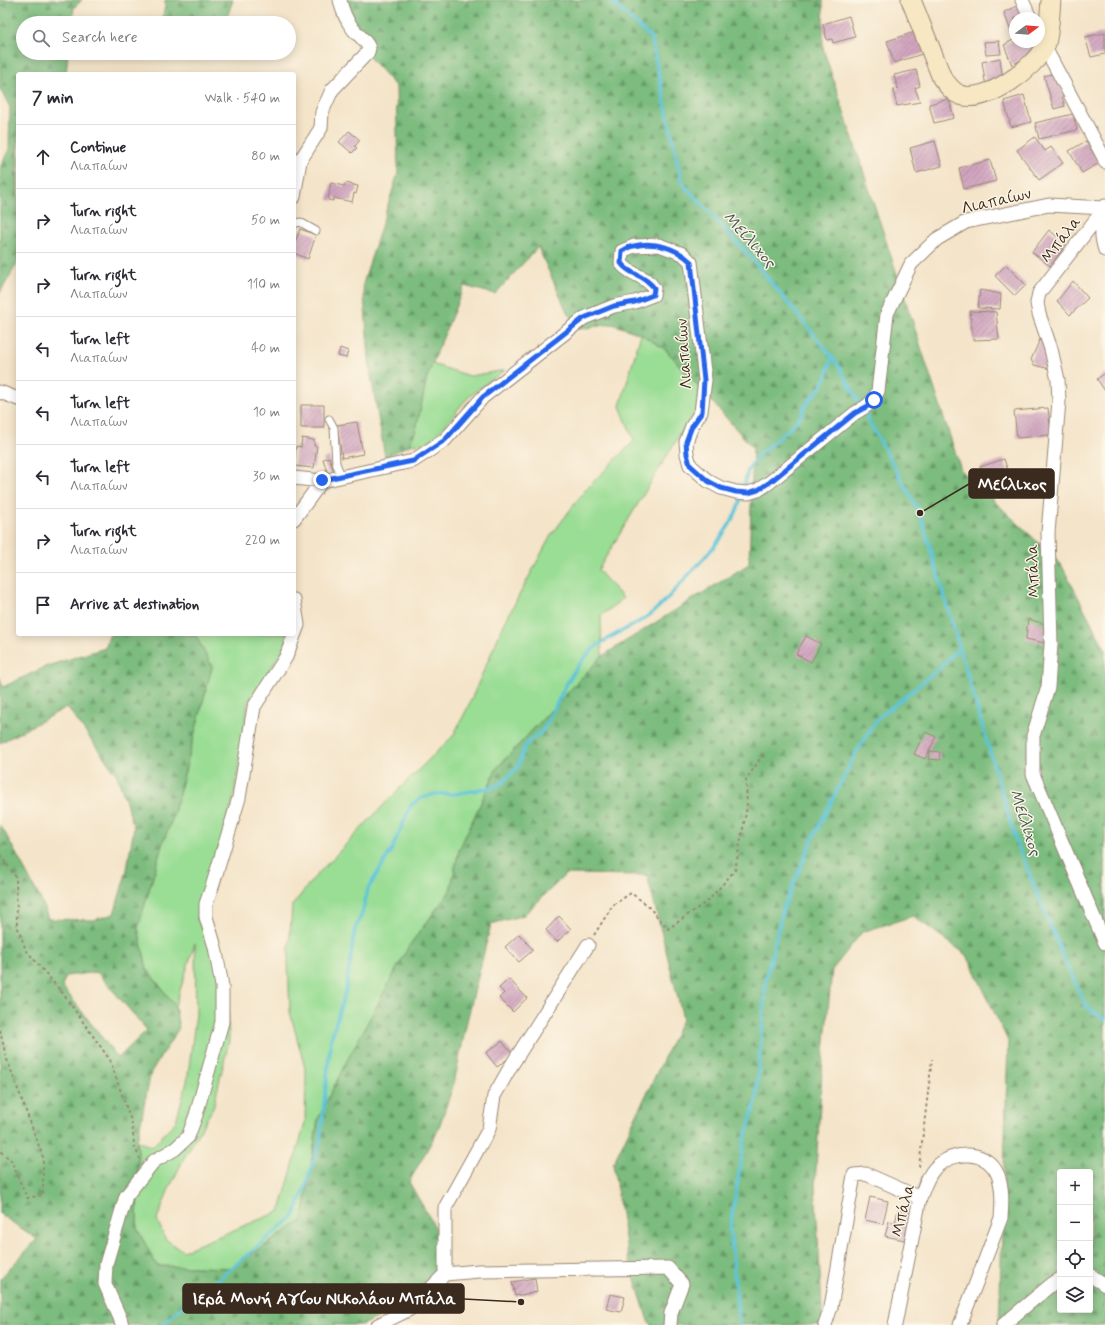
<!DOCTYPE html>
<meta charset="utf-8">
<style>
:root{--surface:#fff;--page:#f2f2f3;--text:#2b2b33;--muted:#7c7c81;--line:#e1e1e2}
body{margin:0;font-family:Mynerve,sans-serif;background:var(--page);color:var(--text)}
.controls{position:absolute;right:12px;bottom:12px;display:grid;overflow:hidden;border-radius:4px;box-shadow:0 2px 10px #0003}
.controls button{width:36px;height:36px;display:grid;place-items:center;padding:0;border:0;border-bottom:1px solid var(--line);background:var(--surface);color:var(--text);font:20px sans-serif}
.compass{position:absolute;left:1009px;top:12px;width:36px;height:36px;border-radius:50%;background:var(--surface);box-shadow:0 2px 10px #0003;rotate:74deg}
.stop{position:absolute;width:12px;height:12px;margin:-9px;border:3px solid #2563eb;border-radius:50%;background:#fff}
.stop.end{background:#2563eb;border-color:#fff;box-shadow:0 1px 4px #0008}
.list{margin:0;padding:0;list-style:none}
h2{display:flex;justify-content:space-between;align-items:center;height:52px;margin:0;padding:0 16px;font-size:17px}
h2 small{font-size:13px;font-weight:400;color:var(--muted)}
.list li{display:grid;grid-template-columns:26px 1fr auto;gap:12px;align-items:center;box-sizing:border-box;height:64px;padding:0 16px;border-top:1px solid var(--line)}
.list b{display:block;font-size:15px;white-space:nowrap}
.list p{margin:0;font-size:13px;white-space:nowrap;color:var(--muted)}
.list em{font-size:13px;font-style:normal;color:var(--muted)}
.icon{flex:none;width:22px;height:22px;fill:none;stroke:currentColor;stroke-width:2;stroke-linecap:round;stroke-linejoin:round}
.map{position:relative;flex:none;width:1105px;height:1325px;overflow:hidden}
.search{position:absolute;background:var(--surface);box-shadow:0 2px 10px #0003;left:16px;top:16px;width:280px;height:44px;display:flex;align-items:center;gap:10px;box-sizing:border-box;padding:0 14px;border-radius:22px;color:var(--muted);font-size:15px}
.panel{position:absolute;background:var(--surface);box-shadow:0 2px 10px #0003;left:16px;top:72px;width:280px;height:564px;border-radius:4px}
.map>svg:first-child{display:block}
.green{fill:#9add94;stroke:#6a8459}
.forest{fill:url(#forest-firs);stroke:#5b734e;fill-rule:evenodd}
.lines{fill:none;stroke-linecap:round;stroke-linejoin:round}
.stream{stroke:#5dc4d9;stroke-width:3.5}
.building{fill:url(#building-hatch)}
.lane-casing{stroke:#988774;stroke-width:9}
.street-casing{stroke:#988774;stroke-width:15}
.secondary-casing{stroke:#988774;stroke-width:21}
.path{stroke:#988774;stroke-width:2;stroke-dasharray:3 3;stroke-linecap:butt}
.lane{stroke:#fff;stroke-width:7}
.street{stroke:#fff;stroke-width:13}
.secondary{stroke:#f7e8c3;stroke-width:19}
.route{stroke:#2563eb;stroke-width:5}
.labels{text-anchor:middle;stroke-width:3;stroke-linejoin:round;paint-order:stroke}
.street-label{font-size:16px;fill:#3b2a1e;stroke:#fcf5e5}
.water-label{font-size:17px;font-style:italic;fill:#455856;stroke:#fcf5e5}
.leader{fill:none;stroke:#3b2a1e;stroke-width:1.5}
.callout-dot{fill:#3b2a1e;stroke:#fcf5e5;stroke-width:1.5}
.callout{fill:#3b2a1e;stroke:#3b2a1e;stroke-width:1.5}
.callout-label{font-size:17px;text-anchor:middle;font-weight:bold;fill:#fff}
</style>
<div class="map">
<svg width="1105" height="1325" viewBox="0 0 1105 1325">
<defs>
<pattern id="forest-firs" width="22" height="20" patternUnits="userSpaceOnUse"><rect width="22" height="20" fill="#7bbc7e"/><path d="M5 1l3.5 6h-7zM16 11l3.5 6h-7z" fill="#669967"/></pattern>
<pattern id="building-hatch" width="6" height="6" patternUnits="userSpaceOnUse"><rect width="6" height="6" fill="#d1a6c0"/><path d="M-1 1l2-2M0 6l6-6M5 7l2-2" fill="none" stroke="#ab879b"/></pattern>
</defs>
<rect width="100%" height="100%" fill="#fcf5e5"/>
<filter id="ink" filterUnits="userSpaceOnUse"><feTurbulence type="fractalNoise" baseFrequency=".025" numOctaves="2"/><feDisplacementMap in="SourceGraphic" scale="8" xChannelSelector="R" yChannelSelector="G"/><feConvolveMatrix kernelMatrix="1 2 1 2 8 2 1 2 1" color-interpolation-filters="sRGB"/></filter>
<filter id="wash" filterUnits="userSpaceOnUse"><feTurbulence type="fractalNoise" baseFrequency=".012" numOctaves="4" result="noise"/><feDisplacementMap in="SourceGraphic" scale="16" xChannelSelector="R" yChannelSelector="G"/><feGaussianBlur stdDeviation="0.9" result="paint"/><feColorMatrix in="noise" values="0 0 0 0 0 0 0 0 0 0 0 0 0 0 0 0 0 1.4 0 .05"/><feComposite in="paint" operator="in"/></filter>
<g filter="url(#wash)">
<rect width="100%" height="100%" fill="#f4e4c9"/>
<path class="green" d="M 641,334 L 666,350 L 700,388 L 697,409 L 677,439 L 598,570 L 623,598 L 601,616 L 602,656 L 497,768 L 459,850 L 450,891 L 409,946 L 318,1119 L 303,1220 L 231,1268 L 156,1266 L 137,1228 L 138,1152 L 137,1141 L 152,1147 L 176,1121 L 187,1082 L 196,1014 L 195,943 L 175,1006 L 147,969 L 138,928 L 163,842 L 173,817 L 212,667 L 195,634 L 289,634 L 282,651 L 248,702 L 234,797 L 197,919 L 227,977 L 229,1041 L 213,1108 L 185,1156 L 168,1191 L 157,1219 L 165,1239 L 183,1251 L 280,1211 L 305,1123 L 306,1072 L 290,1012 L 288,962 L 292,906 L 313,879 L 398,790 L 453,736 L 467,709 L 504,624 L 550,537 L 585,490 L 634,441 L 620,406 Z
M 432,364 L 470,376 L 506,370 C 492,379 478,388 466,400 C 454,412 441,436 425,443 C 420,444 414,444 409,445 L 416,430 L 427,377 Z"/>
<path class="forest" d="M 0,0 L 82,0 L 74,8 L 72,23 L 23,23 L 23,53 L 68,53 L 66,74 L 18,74 L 18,262 L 0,293 L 0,168 L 9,149 L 10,107 L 0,89 Z
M 165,0 L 233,0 L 225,23 L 161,23 L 165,7 Z
M 338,0 L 823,0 L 823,48 L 961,470 L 1061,564 L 1105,649 L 1105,1325 L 999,1325 L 1008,1041 L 967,955 L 913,916 L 862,932 L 832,970 L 822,1071 L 815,1185 L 823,1325 L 652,1325 L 648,1321 L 628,1257 L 613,1164 L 683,1018 L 647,875 L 566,874 L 524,915 L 491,924 L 467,1021 L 454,1083 L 438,1130 L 409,1182 L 439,1234 L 437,1272 L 406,1306 L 361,1325 L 0,1325 L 0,1279 L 37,1239 L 0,1214 L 0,825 L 4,831 L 43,904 L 48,919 L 93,920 L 114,914 L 127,870 L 134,827 L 117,775 L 67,707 L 0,743 L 0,678 L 3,687 L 47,666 L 105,648 L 110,634 L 195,634 L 212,667 L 173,817 L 163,842 L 138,928 L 147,969 L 175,1006 L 179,1028 L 151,1072 L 137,1141 L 138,1152 L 137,1228 L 157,1266 L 231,1268 L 303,1220 L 318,1119 L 343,1068 L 409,946 L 450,891 L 459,850 L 497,768 L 602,656 L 749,564 L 753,448 L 666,350 L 641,334 L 612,324 L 579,329 L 568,314 L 538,247 L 495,294 L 464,286 L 427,377 L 416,430 L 409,445 L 385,457 L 370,370 L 363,284 L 398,173 L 396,87 L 345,30 L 339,9 ZM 97,972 L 147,1030 L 118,1058 L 62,986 L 66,976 ZM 1060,1172 L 1090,1172 L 1090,1310 L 1060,1310 Z"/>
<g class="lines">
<path class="stream" d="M 610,0 L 651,38 L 682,183 L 749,255 L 837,363 L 861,406
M 864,412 L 920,513 L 1016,841 L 1064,959 L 1086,1006 L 1105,1020
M 743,489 L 748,470 L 759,454 L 788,430 L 801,416 L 806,404 L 821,387 L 827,376 L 832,356
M 162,1325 L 185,1304 L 220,1278 L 294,1216 L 303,1194 L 320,1142 L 331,1039 L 346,989 L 355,929 L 362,914 L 368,889 L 392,849 L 411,805 L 421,798 L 435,794 L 455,794 L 493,787 L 502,783 L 518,767 L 524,748 L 530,740 L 539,734 L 544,728 C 558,704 567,676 587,655 C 603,637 629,630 648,616 C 662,606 673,592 684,580 C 706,556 735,527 742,495
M 739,1325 L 730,1229 L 744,1142 L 756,1101 L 766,979 L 783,909 L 812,840 L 858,749 L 878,718 L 940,668 L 959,647"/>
</g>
<g id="blocks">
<path class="building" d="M 1023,3 L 1029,18 L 1015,18 L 1015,33 L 1012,35 L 1004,12 Z
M 849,16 L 855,37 L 833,43 L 832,39 L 827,40 L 823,24 Z
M 918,31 L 925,53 L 894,63 L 887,41 Z
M 1105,33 L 1105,54 L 1091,57 L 1085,37 Z
M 1015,39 L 1015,42 L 1039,42 L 1042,48 L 1012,65 L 1004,45 Z
M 999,41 L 1001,54 L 986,55 L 984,42 Z
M 1000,58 L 1003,82 L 986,87 L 982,62 Z
M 916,70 L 920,86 L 915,88 L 920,102 L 897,106 L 893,90 L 898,89 L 894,75 Z
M 1055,73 L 1065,96 L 1062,97 L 1065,106 L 1054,109 L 1044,76 Z
M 1024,95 L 1031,122 L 1011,127 L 1004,101 Z
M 949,99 L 954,118 L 934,123 L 929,104 Z
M 1073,114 L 1077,130 L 1039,139 L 1035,123 Z
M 349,131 L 360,140 L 355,146 L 357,148 L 352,153 L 339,142 Z
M 1035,137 L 1045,151 L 1051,147 L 1063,163 L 1039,180 L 1017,150 Z
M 935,141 L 942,166 L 916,173 L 910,148 Z
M 1086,141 L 1099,163 L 1082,173 L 1069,151 Z
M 990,160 L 996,181 L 964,189 L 959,168 Z
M 331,183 L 344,186 L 346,183 L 358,186 L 356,194 L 354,193 L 352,202 L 334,198 L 333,201 L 328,200 Z
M 300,229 L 316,235 L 308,259 L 294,253 L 294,245 Z
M 1049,230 L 1066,244 L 1050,266 L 1032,252 Z
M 1006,265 L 1026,285 L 1015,296 L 995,276 Z
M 1073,281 L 1088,298 L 1070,315 L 1057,301 Z
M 980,290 L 1001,294 L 1000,309 L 978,308 Z
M 970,311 L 996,312 L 999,339 L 973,340 Z
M 1040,339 L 1046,342 L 1050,369 L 1034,365 L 1031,360 Z
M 340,348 L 348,351 L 346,358 L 338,356 Z
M 1105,373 L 1105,391 L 1097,379 Z
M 301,405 L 324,405 L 324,428 L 301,428 Z
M 1048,408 L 1051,435 L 1017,438 L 1014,411 Z
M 357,422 L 363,454 L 342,458 L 337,425 Z
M 302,438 L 314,440 L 314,446 L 317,446 L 314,468 L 294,466 L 296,446 L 301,447 Z
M 329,457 L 334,472 L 328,474 L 323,459 Z
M 1004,459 L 1012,483 L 988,492 L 980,467 Z
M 1028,619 L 1045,624 L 1044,643 L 1026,639 Z
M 806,636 L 821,644 L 811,662 L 796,654 Z
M 925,732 L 936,737 L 925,759 L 914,754 Z
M 930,751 L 940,752 L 939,760 L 928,759 Z
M 559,916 L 571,929 L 557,942 L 546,930 Z
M 519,934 L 533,950 L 519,962 L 505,947 Z
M 509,979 L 527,998 L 513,1012 L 499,998 L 504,993 L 499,988 Z
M 502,1041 L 513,1055 L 497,1067 L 486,1053 Z
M 870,1197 L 888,1201 L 883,1224 L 865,1220 Z
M 898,1210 L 911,1213 L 904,1240 L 885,1236 L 889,1221 L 895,1223 Z
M 535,1278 L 537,1292 L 515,1296 L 512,1282 Z
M 610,1294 L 625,1297 L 621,1312 L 606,1309 Z"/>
</g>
</g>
<g filter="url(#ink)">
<use href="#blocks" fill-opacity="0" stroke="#988774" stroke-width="1"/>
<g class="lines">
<g class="lane-casing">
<path id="lane" d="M 294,224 L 300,222 L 316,231
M 329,419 L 334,428 L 336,463 L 341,476"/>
</g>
<g class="street-casing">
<path id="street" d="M 1022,0 L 1030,18
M 1042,42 L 1104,158 L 1105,162
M 294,197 L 300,161 L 321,128 L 322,112 L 332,90 L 368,52 L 369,48 C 366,40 358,35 353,29 C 346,20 342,10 340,0
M 1105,206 L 1101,213 L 1039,293 L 1037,303 L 1039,314 L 1051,349 L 1058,380 L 1059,401 L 1048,533 L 1051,644 L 1048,687 L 1033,736 L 1033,774 L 1105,943
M 1101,213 C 1104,220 1102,223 1102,230 C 1101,237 1103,243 1105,250
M 0,392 L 18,399
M 294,478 L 322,481 L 413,461 L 445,440 L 483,397 L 584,318 L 614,306 L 635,302 L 653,295 L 654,288 C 643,273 630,276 621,263 L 622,251 L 634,246 L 659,245 L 683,254 L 691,262 L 705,380 L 701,412 L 692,426 L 686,442 L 687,454 L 690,465 L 708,481 L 721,488 L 736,492 L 748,493 L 758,490 L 770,482 L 855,413 C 867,406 872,404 878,391 L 887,314 L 911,264 L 937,239 L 966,222 L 1049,205 L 1104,208
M 294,519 L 322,481
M 445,1274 L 445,1208 L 489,1129 L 494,1096 L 511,1066 L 588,945
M 1090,1275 L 1105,1285
M 122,1325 L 120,1318 L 105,1284 L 106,1264 L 126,1196 L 154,1161 L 175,1149 L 188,1137 L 196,1115 L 222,1022 L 222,986 L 215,947 L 206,917 L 206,904 L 212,887 L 239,798 L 254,707 L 286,657 L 298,625 L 294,600
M 378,1325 L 410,1309 L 445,1274 L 479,1271 L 668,1268 L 682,1284 L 671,1313 L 670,1325
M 825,1325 L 831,1307 L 854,1175 L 866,1174 L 920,1198
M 895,1325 L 920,1198 C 924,1188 927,1176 935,1168 C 953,1150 987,1149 998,1175 C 1003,1188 1002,1204 1001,1218 L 960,1325
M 1003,1325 L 1052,1284 L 1060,1279"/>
</g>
<g class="secondary-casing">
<path id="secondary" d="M 911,0 L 942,78 C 947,84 952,92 960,95 C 986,104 1034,69 1045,46 C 1049,39 1050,10 1051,0"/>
</g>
<path class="path" d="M 0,855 L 16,877 L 17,926 L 26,950 L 64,995 L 110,1060 L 132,1124 L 134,1145 L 140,1159
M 594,935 L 613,905 L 631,893 L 646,904 L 668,929 L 709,900 L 735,870 L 747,807 L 746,780 L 764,753
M 0,1030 L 6,1057 L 43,1157 L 43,1195 L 27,1198 L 11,1160 L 0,1151
M 919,1167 L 932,1059"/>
<use href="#lane" class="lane"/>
<use href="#street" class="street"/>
<use href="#secondary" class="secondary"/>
</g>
</g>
<g class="lines" filter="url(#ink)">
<path class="route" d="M 322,480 L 413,461 L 445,440 L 483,397 L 584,318 L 614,306 L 635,302 L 653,295 L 654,288 C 643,273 630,276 621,263 L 622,251 C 626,249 630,246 634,246 C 654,241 677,248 691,262 L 704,380 L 702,412 L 692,426 L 686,442 L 687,454 L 690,465 L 708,481 L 721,488 L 736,492 L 748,493 L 758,490 L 770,482 L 855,413 L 868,406 L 874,400"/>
</g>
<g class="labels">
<g class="street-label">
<text transform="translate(996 200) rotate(-13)" y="6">Λιαπαίων</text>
<text transform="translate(1060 239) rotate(-52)" y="6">Μπάλα</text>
<text transform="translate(683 354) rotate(-94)" y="6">Λιαπαίων</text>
<text transform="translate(1032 571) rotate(-92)" y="6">Μπάλα</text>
<text transform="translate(902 1210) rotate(-76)" y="6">Μπάλα</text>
</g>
<g class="water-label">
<text transform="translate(750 239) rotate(48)" y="6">Μείλιχος</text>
<text transform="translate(1026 822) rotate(72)" y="6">Μείλιχος</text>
</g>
</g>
<path class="leader" d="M920 513L969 484M521 1302L464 1299"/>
<g class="callout-dot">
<circle cx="920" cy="513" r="4"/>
<circle cx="521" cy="1302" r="4"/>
</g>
<g class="callout">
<rect x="969" y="469" width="85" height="29" rx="4"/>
<rect x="183" y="1284" width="281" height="29" rx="4"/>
</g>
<g class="callout-label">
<text x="1012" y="490">Μείλιχος</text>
<text x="324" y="1304">Ιερά Μονή Αγίου Νικολάου Μπάλα</text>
</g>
</svg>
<div class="controls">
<button>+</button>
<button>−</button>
<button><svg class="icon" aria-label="locate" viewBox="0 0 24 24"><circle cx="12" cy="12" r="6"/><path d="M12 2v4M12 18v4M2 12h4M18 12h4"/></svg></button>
<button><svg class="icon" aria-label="layers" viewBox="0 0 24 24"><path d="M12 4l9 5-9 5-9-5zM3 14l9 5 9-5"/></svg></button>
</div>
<svg class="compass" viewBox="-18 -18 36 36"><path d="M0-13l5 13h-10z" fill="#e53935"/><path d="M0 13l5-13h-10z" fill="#7c7c81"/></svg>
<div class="stop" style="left:874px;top:400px"></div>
<div class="stop end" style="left:322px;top:480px"></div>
<div class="search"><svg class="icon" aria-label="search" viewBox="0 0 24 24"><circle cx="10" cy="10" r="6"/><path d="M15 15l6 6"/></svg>Search here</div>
<section class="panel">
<h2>7 min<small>Walk · 540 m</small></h2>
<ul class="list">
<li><svg class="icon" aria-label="ahead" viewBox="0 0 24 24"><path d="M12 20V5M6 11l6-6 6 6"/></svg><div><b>Continue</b><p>Λιαπαίων</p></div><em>80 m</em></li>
<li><svg class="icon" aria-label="right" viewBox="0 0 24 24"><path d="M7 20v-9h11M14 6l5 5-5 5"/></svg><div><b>Turn right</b><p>Λιαπαίων</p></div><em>50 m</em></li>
<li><svg class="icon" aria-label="right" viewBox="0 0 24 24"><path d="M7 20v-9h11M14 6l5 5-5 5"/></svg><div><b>Turn right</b><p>Λιαπαίων</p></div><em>110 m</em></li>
<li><svg class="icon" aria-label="left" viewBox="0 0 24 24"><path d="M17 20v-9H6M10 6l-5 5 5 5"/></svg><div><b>Turn left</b><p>Λιαπαίων</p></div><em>40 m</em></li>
<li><svg class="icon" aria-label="left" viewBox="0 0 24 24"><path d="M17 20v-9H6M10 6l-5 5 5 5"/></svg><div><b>Turn left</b><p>Λιαπαίων</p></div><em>10 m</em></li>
<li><svg class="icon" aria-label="left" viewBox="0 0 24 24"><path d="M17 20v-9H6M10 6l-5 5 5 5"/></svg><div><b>Turn left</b><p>Λιαπαίων</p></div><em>30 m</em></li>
<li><svg class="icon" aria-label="right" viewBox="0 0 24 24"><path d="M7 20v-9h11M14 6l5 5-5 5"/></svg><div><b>Turn right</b><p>Λιαπαίων</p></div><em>220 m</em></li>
<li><svg class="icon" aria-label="arrive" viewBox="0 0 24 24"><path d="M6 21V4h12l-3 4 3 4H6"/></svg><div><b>Arrive at destination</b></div></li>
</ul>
</section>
</div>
